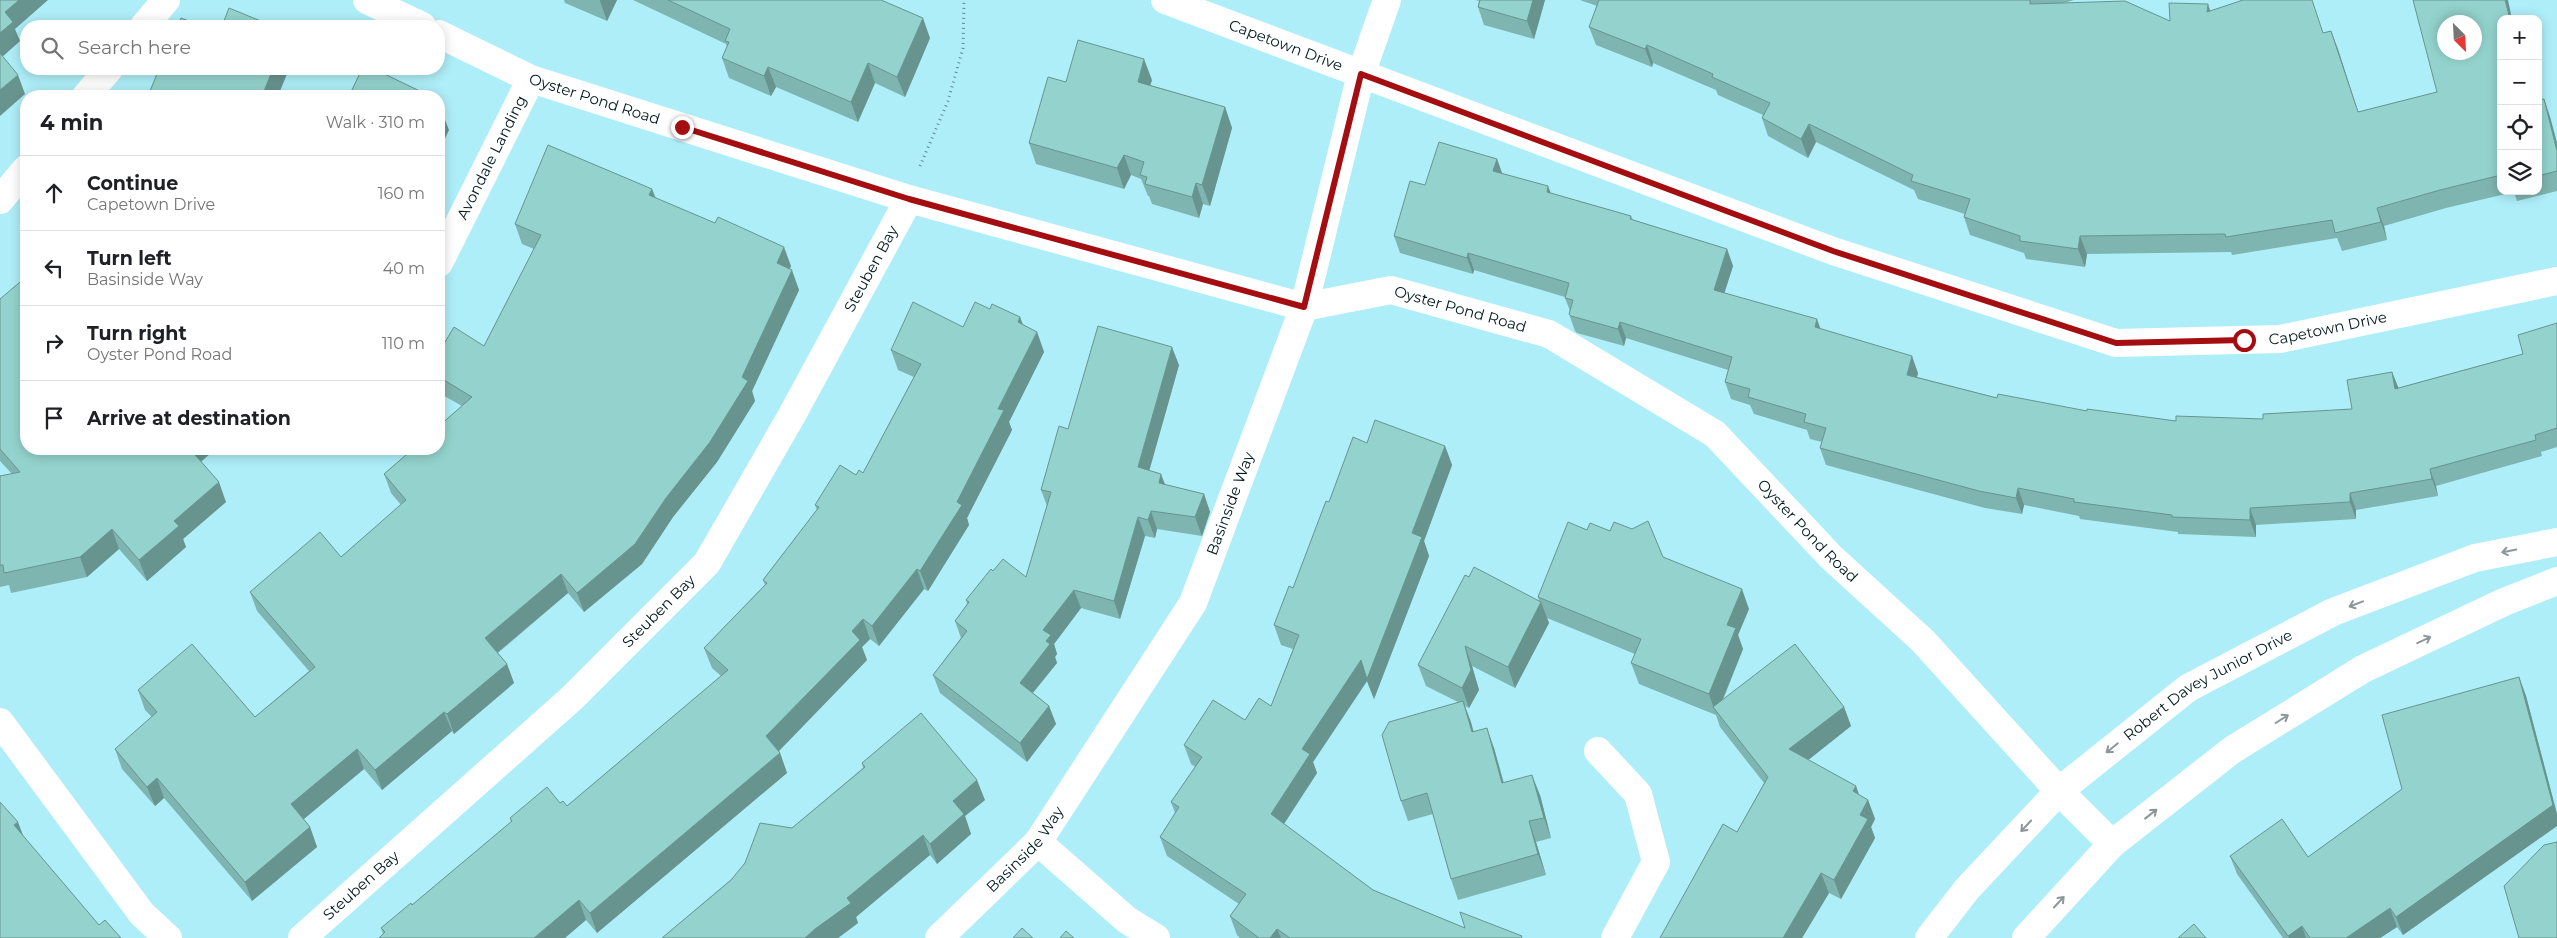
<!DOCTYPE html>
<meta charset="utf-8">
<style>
:root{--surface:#fff;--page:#f6f6f6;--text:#202124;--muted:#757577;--line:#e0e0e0}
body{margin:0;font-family:Montserrat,sans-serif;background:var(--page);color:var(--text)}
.controls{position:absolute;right:15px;top:15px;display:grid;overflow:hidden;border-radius:10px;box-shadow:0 2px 12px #0003}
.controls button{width:45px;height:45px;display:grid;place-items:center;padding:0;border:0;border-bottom:1px solid var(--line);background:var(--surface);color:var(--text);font:25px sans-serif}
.compass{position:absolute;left:2437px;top:15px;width:45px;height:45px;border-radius:50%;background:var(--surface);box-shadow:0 2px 12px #0003;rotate:156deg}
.stop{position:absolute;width:15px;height:15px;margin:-11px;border:4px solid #a40e10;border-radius:50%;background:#fff}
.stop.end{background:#a40e10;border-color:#fff;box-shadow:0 1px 5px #0008}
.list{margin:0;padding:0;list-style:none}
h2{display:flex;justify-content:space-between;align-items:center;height:65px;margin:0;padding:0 20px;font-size:21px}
h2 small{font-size:16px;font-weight:400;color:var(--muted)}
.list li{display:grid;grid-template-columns:32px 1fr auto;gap:15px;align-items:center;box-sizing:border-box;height:75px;padding:0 20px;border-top:1px solid var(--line)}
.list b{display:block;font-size:19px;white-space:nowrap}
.list p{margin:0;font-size:16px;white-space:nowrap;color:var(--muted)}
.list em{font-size:16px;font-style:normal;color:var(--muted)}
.icon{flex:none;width:28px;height:28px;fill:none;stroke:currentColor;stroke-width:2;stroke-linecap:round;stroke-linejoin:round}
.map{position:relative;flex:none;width:2557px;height:938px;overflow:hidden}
.search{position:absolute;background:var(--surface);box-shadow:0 2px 12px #0003;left:20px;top:20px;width:425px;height:55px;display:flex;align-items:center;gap:12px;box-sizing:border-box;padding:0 18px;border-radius:20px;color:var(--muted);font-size:19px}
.panel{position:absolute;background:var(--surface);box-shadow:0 2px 12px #0003;left:20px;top:90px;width:425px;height:365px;border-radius:20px}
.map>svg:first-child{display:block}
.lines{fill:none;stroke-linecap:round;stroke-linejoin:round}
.path{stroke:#5d8b92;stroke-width:3;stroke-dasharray:1 4;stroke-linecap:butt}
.minor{stroke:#fff;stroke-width:28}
.secondary{stroke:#fff;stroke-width:28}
.wall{fill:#7fb5b0}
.shaded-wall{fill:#689490}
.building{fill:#94d3cd;stroke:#689490;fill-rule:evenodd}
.oneway{stroke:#8c9799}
.route{stroke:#a40e10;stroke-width:6}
.labels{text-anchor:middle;stroke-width:4.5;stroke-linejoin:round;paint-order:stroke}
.street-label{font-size:15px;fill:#00181c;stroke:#aeeef8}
</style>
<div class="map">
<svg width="2557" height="938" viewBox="0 0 2557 938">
<rect width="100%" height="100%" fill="#aeeef8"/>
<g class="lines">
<path class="path" d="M 920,166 L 948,101 L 963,48 L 964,0"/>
<g class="minor">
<path d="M 367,0 L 422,26"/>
<path id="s1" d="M 1165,0 L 1833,251 L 2116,343 L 2280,339 L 2557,281"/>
<path d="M 144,26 L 166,0"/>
<path id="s2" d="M 439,34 L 531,79 L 909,199 L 1304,307 L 1391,290 L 1549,334 L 1715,434 L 1831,557 L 1923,641 L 2059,791 L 2112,844"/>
<path d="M 86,96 L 109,69"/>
<path d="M 0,200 L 26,169"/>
<path id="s3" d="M 439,263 L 531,79"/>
<path d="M 0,722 L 142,914 L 168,938"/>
<path d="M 1598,751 L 1638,794 L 1656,862 L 1615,938"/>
<path d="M 1038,842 L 1127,920 L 1156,938"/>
<path id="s4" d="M 302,938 L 572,698 L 707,563 L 792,415 L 909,199"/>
<path id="s5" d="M 939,938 L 1038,842 L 1193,603 L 1304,307 L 1361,74 L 1387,0"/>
</g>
<g class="secondary">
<path id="s6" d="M 1929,938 L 1967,889 L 2059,791 L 2188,688 L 2333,612 L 2475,558 L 2557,542"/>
<path d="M 2026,938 L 2112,844 L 2232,750 L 2363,669 L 2504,602 L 2557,581"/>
</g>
</g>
<path class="wall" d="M 564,0 L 617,0 L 607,21 L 565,3 Z
M 633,0 L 881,0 L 930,38 L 905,97 L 875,83 L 858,122 L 776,87 L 771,96 L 729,78 L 722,58 L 727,47 L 726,44 Z
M 1475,0 L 1545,0 L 1534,39 L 1484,25 L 1478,7 L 1479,1 Z
M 1580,0 L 2074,0 L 2064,3 L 2170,21 L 2210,11 L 2324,33 L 2331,31 L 2358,112 L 2437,92 L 2501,19 L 2501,191 L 2538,191 L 2538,92 L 2540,100 L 2544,99 L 2550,117 L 2557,143 L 2557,191 L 2517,201 L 2514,192 L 2446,208 L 2384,226 L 2387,240 L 2342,251 L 2337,238 L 2232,255 L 2231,252 L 2087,254 L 2085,267 L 2026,259 L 2024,253 L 1970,235 L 1964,217 L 1965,214 L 1918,199 L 1914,190 L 1816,142 L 1808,158 L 1768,136 L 1762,118 L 1763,115 L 1718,95 L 1716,90 L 1653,63 L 1652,67 L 1596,45 L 1589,27 L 1597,6 Z
M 1152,80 L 1150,85 L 1225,107 L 1232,128 L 1210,206 L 1203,204 L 1199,218 L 1152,204 L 1149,196 L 1148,196 L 1141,179 L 1131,175 L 1124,189 L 1036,164 L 1029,143 L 1066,82 Z
M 1497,159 L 1502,173 L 1551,193 L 1631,216 L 1633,220 L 1727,249 L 1733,266 L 1724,293 L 1820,329 L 1918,373 L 1917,377 L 1997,398 L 2087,411 L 2176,421 L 2263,419 L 2352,409 L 2392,372 L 2398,388 L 2523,354 L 2557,323 L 2557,447 L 2541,452 L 2542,456 L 2436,486 L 2438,496 L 2356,510 L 2356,519 L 2256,525 L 2256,537 L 2178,534 L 2178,532 L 2080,519 L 2079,516 L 2024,505 L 2022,514 L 1985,508 L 1826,465 L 1820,448 L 1822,442 L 1810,439 L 1807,430 L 1754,414 L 1750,405 L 1731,399 L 1725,382 L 1728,370 L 1626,338 L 1624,346 L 1577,333 L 1575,331 L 1569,314 L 1570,311 L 1565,298 L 1565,297 L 1474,270 L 1473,274 L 1400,253 L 1394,236 L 1425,185 Z
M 652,189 L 656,198 L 791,266 L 790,269 L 799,290 L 752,391 L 755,401 L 717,462 L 673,517 L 642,564 L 584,612 L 568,593 L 498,653 L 507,664 L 514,683 L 454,734 L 452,731 L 382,790 L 364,769 L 303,819 L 310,827 L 317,847 L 252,901 L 164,798 L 155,806 L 122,769 L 115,749 L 152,717 L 145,710 L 138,690 L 255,717 L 309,671 L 257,611 L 250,592 L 341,557 L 401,505 L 391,493 L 384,474 L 462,406 L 439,393 L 439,352 L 484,346 L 534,249 L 522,244 L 515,224 Z
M 0,299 L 26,449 L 210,451 L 211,453 L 201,462 L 226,502 L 183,539 L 186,547 L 147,581 L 119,549 L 87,577 L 11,593 L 9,585 L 0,587 L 0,476 L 12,474 L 0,461 Z
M 990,309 L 1020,317 L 1023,325 L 1037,332 L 1044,352 L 1009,422 L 1012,430 L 967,518 L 969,525 L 928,591 L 924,589 L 879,646 L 870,639 L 862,647 L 867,660 L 779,751 L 780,753 L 787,773 L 597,933 L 586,920 L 383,934 L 381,928 L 412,905 L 511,822 L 510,818 L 560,803 L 567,806 L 721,676 L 712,668 L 704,648 L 765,585 L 763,580 L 817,510 L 815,505 L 856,475 L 863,473 L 914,377 L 898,370 L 891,350 L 963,327 Z
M 1179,365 L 1149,470 L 1165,485 L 1204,494 L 1210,512 L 1202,536 L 1157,529 L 1155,538 L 1145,536 L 1120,619 L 1081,608 L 1054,644 L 1057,654 L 1055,657 L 1057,663 L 1033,693 L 1049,706 L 1056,724 L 1027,762 L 940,693 L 933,675 L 961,638 L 955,621 L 967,604 L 966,600 L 993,571 L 1026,577 L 1047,506 L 1041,490 L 1068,429 Z
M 1367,443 L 1445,446 L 1452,465 L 1424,541 L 1429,556 L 1374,699 L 1367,681 L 1313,762 L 1317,773 L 1284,824 L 1373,890 L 1465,928 L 1522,936 L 1522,938 L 1240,938 L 1237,935 L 1230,916 L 1239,904 L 1167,856 L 1160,837 L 1175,813 L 1171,802 L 1195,767 L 1191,764 L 1184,745 L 1245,720 L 1271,706 L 1293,649 L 1281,645 L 1274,625 L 1293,588 L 1329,502 Z
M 1587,530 L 1663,557 L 1749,609 L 1738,635 L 1743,649 L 1723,700 L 1844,707 L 1851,726 L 1808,760 L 1856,786 L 1858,794 L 1868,800 L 1875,819 L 1871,827 L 1875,838 L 1841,899 L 1829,893 L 1802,938 L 1660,938 L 1737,832 L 1764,783 L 1720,727 L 1716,715 L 1639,684 L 1631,663 L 1635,654 L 1547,618 L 1549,623 L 1515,688 L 1472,666 L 1479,690 L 1469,708 L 1465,706 L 1473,731 L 1494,748 L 1504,783 L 1540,795 L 1551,838 L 1536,842 L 1546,875 L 1458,900 L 1451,879 L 1433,814 L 1408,821 L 1401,801 L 1458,702 L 1426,686 L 1418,665 L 1469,577 L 1539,601 L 1538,597 Z
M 2519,677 L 2526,696 L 2557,814 L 2557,826 L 2403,935 L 2397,927 L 2380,938 L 2283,938 L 2237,874 L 2230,856 L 2308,857 L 2402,789 Z
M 862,763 L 985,800 L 965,816 L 971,834 L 937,864 L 930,855 L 856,917 L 858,923 L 838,938 L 662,938 L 863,768 Z"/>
<path class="shaded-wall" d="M 19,0 L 48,0 L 15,29 L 20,41 L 0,59 L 0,33 L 5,12 Z
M 600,0 L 617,0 L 607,21 L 600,1 Z
M 1533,0 L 1545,0 L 1534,39 L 1527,21 Z
M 2505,0 L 2508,0 L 2512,19 L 2510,19 Z
M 2208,4 L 2214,22 L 2207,12 Z
M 923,18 L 930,38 L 905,97 L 897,77 Z
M 2331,31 L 2338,49 L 2364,130 Z
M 1647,45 L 1653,63 L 1652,67 L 1645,49 Z
M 1144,59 L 1152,80 L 1145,102 L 1138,82 Z
M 868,63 L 875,83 L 858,122 L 851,102 Z
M 768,67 L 776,87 L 771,96 L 764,76 Z
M 273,69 L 286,69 L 287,74 L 278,96 L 262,96 Z
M 18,75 L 25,94 L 0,116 L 0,90 Z
M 2544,99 L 2550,117 L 2557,143 L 2557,151 Z
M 1225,107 L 1232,128 L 1210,206 L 1202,185 Z
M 441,110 L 449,130 L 439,151 L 439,116 Z
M 1809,124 L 1816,142 L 1808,158 L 1801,139 Z
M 1124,155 L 1131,175 L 1124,189 L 1117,168 Z
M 1497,159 L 1503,176 L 1493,171 Z
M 1196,183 L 1203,204 L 1199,218 L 1192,197 Z
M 1548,186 L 1555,203 L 1547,192 Z
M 652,189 L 659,209 L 649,195 Z
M 2377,208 L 2384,226 L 2387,240 L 2381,222 Z
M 2080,236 L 2087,254 L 2085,267 L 2078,249 Z
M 784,247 L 791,266 L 784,283 L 777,263 Z
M 1727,249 L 1733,266 L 1720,307 L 1714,290 Z
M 1468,253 L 1474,270 L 1473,274 L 1467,258 Z
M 792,270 L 799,290 L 752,391 L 755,401 L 717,462 L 673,517 L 642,564 L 584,612 L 577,593 L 742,377 Z
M 1020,317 L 1027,337 L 1018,322 Z
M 1817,319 L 1823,336 L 1815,327 Z
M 1620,322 L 1626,338 L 1624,346 L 1618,329 Z
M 1037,332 L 1044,352 L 1009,422 L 1012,430 L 967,518 L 969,525 L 928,591 L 920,571 L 957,502 L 998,409 Z
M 1172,347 L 1179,365 L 1145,486 L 1138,467 Z
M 1912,356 L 1918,373 L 1913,392 L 1907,375 Z
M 2392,372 L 2399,389 L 2395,389 Z
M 1445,446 L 1452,465 L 1424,541 L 1429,556 L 1374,699 L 1367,681 L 1313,762 L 1317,773 L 1278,833 L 1271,814 L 1302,749 L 1412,533 Z
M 188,449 L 212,449 L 210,451 L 211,453 L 195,466 Z
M 2430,469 L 2436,486 L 2438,496 L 2432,479 Z
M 1161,474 L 1168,492 L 1159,483 Z
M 219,482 L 226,502 L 183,539 L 186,547 L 147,581 L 139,560 L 174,521 Z
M 2018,488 L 2024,505 L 2022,514 L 2016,498 Z
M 2350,493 L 2356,510 L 2356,519 L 2350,502 Z
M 1204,494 L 1210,512 L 1202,536 L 1195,517 Z
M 2250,508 L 2256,525 L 2256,537 L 2250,520 Z
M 1151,511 L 1157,529 L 1155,538 L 1148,520 Z
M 1138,517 L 1145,536 L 1120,619 L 1114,601 Z
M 112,529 L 119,549 L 87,577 L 80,557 Z
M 917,569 L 924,589 L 879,646 L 872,626 Z
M 561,574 L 568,593 L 492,657 L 485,638 Z
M 1742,589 L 1749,609 L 1738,635 L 1743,649 L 1717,713 L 1714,709 L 1709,694 L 1727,625 Z
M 1074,590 L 1081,608 L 1054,644 L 1057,654 L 1055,657 L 1057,663 L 1026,701 L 1020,683 L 1043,630 Z
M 1541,602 L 1549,623 L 1515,688 L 1508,667 Z
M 863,619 L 870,639 L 862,647 L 867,660 L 774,756 L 766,736 L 852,631 Z
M 1465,646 L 1472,666 L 1479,690 L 1469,708 L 1462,688 Z
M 507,664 L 514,683 L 454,734 L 447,714 Z
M 2519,677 L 2526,696 L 2557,814 L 2557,826 L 2403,935 L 2396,917 Z
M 1463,701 L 1471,722 L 1479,752 L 1472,732 Z
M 1049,706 L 1056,724 L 1027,762 L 1020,743 Z
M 1844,707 L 1851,726 L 1797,769 L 1789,749 Z
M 444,712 L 452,731 L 382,790 L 375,770 Z
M 1487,728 L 1494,748 L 1509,804 L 1502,783 Z
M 357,749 L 364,769 L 298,824 L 291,804 Z
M 780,753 L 787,773 L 597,933 L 590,913 Z
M 1532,775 L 1540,795 L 1551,838 L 1544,818 Z
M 157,778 L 164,798 L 155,806 L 147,787 Z
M 977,780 L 985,800 L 965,816 L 971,834 L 937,864 L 930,844 L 953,801 Z
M 1856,786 L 1863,806 L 1853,791 Z
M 1868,800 L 1875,819 L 1871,827 L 1875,838 L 1841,899 L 1834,880 L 1860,815 Z
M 1529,821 L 1536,842 L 1546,875 L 1538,854 Z
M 18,822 L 24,838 L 14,825 Z
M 310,827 L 317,847 L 252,901 L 245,882 Z
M 923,835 L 930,855 L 856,917 L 858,923 L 838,938 L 805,938 L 847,898 Z
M 1821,873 L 1829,893 L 1802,938 L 1783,938 Z
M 579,900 L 586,920 L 565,938 L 534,938 Z
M 2390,908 L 2397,927 L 2380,938 L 2346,938 Z
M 2302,926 L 2306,938 L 2289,938 L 2288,936 Z
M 1277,929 L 1281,938 L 1270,938 Z"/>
<path class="building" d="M 0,0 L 19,0 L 5,12 L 13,22 L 0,33 Z
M 668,0 L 881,0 L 923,18 L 897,77 L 868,63 L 851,102 L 768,67 L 764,76 L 722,58 L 729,42 L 725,41 L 730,29 Z
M 1480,0 L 1533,0 L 1527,21 L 1478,7 Z
M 1599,0 L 2030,0 L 2030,4 L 2125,1 L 2170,21 L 2169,3 L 2208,4 L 2207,12 L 2243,0 L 2312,0 L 2323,33 L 2331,31 L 2358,112 L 2437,92 L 2413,0 L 2505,0 L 2510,19 L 2501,19 L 2501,175 L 2440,190 L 2377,208 L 2381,222 L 2335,233 L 2332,220 L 2226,237 L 2225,234 L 2080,236 L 2078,249 L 2020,241 L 2020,236 L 1964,217 L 1970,199 L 1911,181 L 1913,175 L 1809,124 L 1801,139 L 1762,118 L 1770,103 L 1712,77 L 1713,74 L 1647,45 L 1645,49 L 1589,27 ZM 2444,22 L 2474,22 L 2474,52 L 2444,52 Z
M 229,8 L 273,26 L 222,26 Z
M 181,18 L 202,26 L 177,26 Z
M 1078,40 L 1144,59 L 1138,82 L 1225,107 L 1202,185 L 1196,183 L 1192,197 L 1145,184 L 1147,177 L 1140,175 L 1144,162 L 1124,155 L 1117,168 L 1029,143 L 1048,77 L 1066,82 Z
M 0,53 L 18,75 L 0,90 Z
M 159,69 L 273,69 L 262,96 L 148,96 Z
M 362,69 L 374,69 L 428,95 L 427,96 L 349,96 Z
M 2544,99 L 2557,151 L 2557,171 L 2538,176 L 2538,100 Z
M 439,109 L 441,110 L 439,116 Z
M 1439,142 L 1497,159 L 1493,171 L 1548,186 L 1547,192 L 1631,216 L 1630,219 L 1727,249 L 1714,290 L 1817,319 L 1815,327 L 1912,356 L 1907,375 L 1997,398 L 1998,394 L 2087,411 L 2087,409 L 2176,421 L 2176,416 L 2263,419 L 2263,414 L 2352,409 L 2347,380 L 2392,372 L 2395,389 L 2523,354 L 2518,335 L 2557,323 L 2557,428 L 2535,435 L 2536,440 L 2430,469 L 2432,479 L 2350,493 L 2350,502 L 2250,508 L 2250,520 L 2172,517 L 2172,515 L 2074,502 L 2074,499 L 2018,488 L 2016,498 L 1979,491 L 1820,448 L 1826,428 L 1804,422 L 1806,414 L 1748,397 L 1750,389 L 1725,382 L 1732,357 L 1620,322 L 1618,329 L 1571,316 L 1569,314 L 1573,300 L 1565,298 L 1569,283 L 1468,253 L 1467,258 L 1394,236 L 1410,181 L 1425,185 Z
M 548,145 L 652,189 L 649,195 L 715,223 L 718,217 L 784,247 L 777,263 L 792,270 L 742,377 L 748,381 L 710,442 L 666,498 L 635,544 L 577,593 L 561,574 L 485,638 L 507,664 L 447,714 L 444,712 L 375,770 L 357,749 L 291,804 L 310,827 L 245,882 L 157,778 L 147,787 L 115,749 L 157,712 L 138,690 L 192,644 L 255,717 L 315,667 L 250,592 L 320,532 L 341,557 L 406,500 L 384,474 L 413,449 L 439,449 L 439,426 L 472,397 L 439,377 L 439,352 L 454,327 L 484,346 L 541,235 L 515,224 Z
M 26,277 L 26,449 L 190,449 L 219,482 L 174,521 L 179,526 L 139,560 L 112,529 L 80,557 L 4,573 L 3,565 L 0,565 L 0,476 L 20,472 L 0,449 L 0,299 Z
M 913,302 L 963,327 L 975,302 L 990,309 L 992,304 L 1020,317 L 1018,322 L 1037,332 L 998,409 L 1004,410 L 957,502 L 962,505 L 920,571 L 917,569 L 872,626 L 863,619 L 852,631 L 860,640 L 766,736 L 780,753 L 590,913 L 579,900 L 534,938 L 379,938 L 385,932 L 381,928 L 411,903 L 412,905 L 512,821 L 510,818 L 547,787 L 560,803 L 563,801 L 567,806 L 728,670 L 704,648 L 767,583 L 763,580 L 819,507 L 815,505 L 840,465 L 856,475 L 859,470 L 863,473 L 921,364 L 891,350 Z
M 1098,326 L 1172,347 L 1138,467 L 1161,474 L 1159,483 L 1204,494 L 1195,517 L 1151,511 L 1148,520 L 1138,517 L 1114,601 L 1074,590 L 1043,630 L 1051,635 L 1046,641 L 1050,644 L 1020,683 L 1049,706 L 1020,743 L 933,675 L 967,631 L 955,621 L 969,602 L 966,600 L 991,569 L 993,571 L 1003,559 L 1026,577 L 1051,492 L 1041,490 L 1059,426 L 1068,429 Z
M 1375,420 L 1445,446 L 1412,533 L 1422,537 L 1367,679 L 1361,660 L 1302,749 L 1310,754 L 1271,814 L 1373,890 L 1465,928 L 1460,912 L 1522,936 L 1521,938 L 1290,938 L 1277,929 L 1270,938 L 1259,938 L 1230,916 L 1246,894 L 1160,837 L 1179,807 L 1171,802 L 1202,757 L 1184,745 L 1213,700 L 1245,720 L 1259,698 L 1271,706 L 1299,635 L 1274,625 L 1289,586 L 1293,588 L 1326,501 L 1329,502 L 1353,437 L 1367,443 Z
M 1648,521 L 1663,557 L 1742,589 L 1727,625 L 1736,628 L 1709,694 L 1631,663 L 1641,639 L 1538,597 L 1568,522 L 1587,530 L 1590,523 L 1610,531 L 1614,522 L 1632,529 Z
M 1474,567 L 1541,602 L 1508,667 L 1465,646 L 1471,670 L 1462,688 L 1418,665 L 1465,575 L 1469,577 Z
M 1795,644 L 1844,707 L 1789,749 L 1856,786 L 1853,791 L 1868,800 L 1860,815 L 1868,819 L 1834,880 L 1821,873 L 1783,938 L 1660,938 L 1723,824 L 1737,832 L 1768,777 L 1713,707 Z
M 2519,677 L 2553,805 L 2396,917 L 2390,908 L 2346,938 L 2310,938 L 2302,926 L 2288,936 L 2230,856 L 2282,819 L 2308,857 L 2402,789 L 2382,715 Z
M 1463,701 L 1472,732 L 1487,728 L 1502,783 L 1532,775 L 1544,818 L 1529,821 L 1538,854 L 1451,879 L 1427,793 L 1401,801 L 1382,735 L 1389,722 Z
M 921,713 L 977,780 L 953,801 L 964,814 L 930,844 L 923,835 L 847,898 L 851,903 L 815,929 L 805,938 L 662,938 L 731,880 L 745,863 L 760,823 L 792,828 L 865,767 L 862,763 Z
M 0,802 L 18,822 L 14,825 L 99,925 L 105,920 L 121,938 L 0,938 Z
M 2557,842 L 2557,938 L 2519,938 L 2504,886 L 2544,845 Z
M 2194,924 L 2206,938 L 2178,938 Z
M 1022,928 L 1033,938 L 1013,938 Z
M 1066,931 L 1074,938 L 1060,938 Z"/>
<defs><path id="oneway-shaft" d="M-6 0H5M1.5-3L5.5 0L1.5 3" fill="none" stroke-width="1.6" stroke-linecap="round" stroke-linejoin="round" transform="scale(1.25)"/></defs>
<g class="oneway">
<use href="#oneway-shaft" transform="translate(2509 551) rotate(168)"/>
<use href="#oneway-shaft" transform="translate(2356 604) rotate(159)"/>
<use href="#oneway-shaft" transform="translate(2424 640) rotate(-25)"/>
<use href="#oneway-shaft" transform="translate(2282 719) rotate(-32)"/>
<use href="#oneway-shaft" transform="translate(2112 748) rotate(141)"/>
<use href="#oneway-shaft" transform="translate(2151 814) rotate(-38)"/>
<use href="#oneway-shaft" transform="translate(2026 826) rotate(133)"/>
<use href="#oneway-shaft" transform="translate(2059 902) rotate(-47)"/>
</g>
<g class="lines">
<path class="route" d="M 682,127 L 909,199 L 1304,307 L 1361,74 L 1833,251 L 2116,343 L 2244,340"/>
</g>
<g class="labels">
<g class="street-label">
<text dy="5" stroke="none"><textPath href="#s1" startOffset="129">Capetown Drive</textPath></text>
<text dy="5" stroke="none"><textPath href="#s2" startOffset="169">Oyster Pond Road</textPath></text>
<text dy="5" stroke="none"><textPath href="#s3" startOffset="118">Avondale Landing</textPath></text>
<text dy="5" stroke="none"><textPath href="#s4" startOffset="889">Steuben Bay</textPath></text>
<text dy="5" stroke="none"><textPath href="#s2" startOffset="1069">Oyster Pond Road</textPath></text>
<text dy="5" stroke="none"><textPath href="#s1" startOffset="1224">Capetown Drive</textPath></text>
<text dy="5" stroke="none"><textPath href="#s5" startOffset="529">Basinside Way</textPath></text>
<text dy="5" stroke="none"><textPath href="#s2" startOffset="1489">Oyster Pond Road</textPath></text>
<text dy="5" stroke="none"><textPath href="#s4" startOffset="484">Steuben Bay</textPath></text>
<text dy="5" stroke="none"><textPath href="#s6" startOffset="380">Robert Davey Junior Drive</textPath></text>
<text dy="5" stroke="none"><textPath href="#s5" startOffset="124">Basinside Way</textPath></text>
<text dy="5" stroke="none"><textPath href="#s4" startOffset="79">Steuben Bay</textPath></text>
</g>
</g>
</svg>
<div class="controls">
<button>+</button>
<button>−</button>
<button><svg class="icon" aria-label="locate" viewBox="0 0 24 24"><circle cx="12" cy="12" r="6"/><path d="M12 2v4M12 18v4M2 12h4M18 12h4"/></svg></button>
<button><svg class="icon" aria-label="layers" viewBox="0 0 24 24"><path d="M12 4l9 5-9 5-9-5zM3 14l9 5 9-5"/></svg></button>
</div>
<svg class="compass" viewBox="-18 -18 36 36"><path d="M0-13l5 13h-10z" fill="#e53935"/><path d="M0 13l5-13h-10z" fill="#757577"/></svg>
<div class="stop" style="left:2244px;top:340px"></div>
<div class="stop end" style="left:682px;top:127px"></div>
<div class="search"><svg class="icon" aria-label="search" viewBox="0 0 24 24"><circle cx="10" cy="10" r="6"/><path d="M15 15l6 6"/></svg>Search here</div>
<section class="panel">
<h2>4 min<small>Walk · 310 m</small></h2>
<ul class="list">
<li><svg class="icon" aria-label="ahead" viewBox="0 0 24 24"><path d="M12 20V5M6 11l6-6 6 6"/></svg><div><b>Continue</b><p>Capetown Drive</p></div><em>160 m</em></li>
<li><svg class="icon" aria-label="left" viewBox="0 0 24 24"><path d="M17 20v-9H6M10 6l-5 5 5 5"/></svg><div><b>Turn left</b><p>Basinside Way</p></div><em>40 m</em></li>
<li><svg class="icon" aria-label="right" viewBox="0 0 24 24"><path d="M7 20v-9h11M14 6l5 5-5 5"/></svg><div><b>Turn right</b><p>Oyster Pond Road</p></div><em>110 m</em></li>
<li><svg class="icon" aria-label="arrive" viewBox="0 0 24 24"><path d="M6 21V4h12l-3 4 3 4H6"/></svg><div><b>Arrive at destination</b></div></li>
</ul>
</section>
</div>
